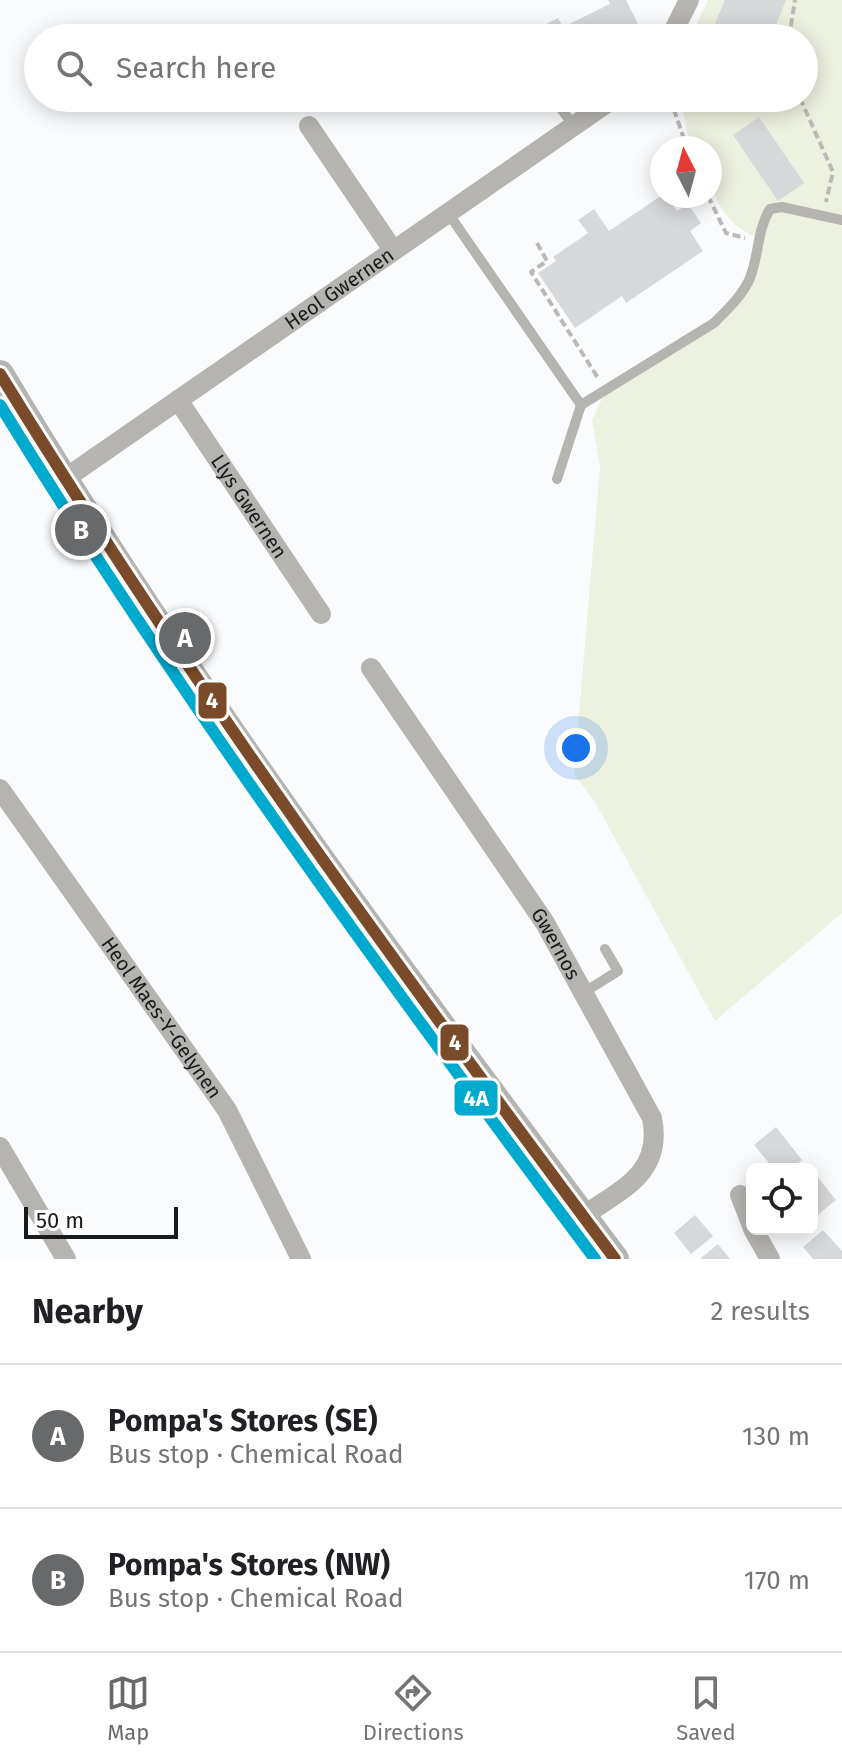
<!DOCTYPE html>
<meta charset="utf-8">
<style>
:root{--surface:#fff;--page:#f2f2f2;--text:#202124;--muted:#757577;--line:#e0e0e0;--accent:#67696b}
body{margin:0;font-family:"Fira Sans",sans-serif;background:var(--page);color:var(--text)}
.controls{position:absolute;right:24px;bottom:24px;display:grid;overflow:hidden;border-radius:12px;box-shadow:0 4px 20px #0003}
.controls button{width:72px;height:72px;display:grid;place-items:center;padding:0;border:0;border-bottom:2px solid var(--line);background:var(--surface);color:var(--text);font:40px sans-serif}
.compass{position:absolute;left:650px;top:136px;width:72px;height:72px;border-radius:50%;background:var(--surface);box-shadow:0 4px 20px #0003;rotate:354deg}
.scale{position:absolute;left:24px;bottom:20px;width:154px;box-sizing:border-box;padding-left:8px;border:4px solid #191a1c;border-top:0;font-size:22px;line-height:28px;white-space:nowrap;color:#191a1c;-webkit-text-stroke:6px #fff;paint-order:stroke}
.you{position:absolute;left:576px;top:748px;width:28px;height:28px;margin:-20px;border:6px solid #fff;border-radius:50%;background:#1a73e8;box-shadow:0 0 0 12px #1a73e833}
.badge{display:grid;place-items:center;width:52px;height:52px;border-radius:50%;background:var(--accent);color:#fff;font-size:26px;font-weight:700}
.pin{position:absolute;translate:-50% -50%;border:4px solid #fff;box-shadow:0 2px 8px #0006}
.list{margin:0;padding:0;list-style:none}
h2{display:flex;justify-content:space-between;align-items:center;height:104px;margin:0;padding:0 32px;font-size:34px}
h2 small{font-size:26px;font-weight:400;color:var(--muted)}
.list li{display:grid;grid-template-columns:52px 1fr auto;gap:24px;align-items:center;box-sizing:border-box;height:144px;padding:0 32px;border-top:2px solid var(--line)}
.list b{display:block;font-size:30px;white-space:nowrap}
.list p{margin:0;font-size:26px;white-space:nowrap;color:var(--muted)}
.list em{font-size:26px;font-style:normal;color:var(--muted)}
.icon{flex:none;width:44px;height:44px;fill:none;stroke:currentColor;stroke-width:2;stroke-linecap:round;stroke-linejoin:round}
.map{position:relative;flex:none;width:842px;height:1259px;overflow:hidden}
.search{position:absolute;background:var(--surface);box-shadow:0 4px 20px #0003;left:24px;right:24px;top:24px;height:88px;display:flex;align-items:center;gap:20px;box-sizing:border-box;padding:0 28px;border-radius:44px;color:var(--muted);font-size:30px}
.sheet{height:392px;background:var(--surface)}
nav{display:flex;justify-content:space-around;align-items:center;box-sizing:border-box;height:112px;border-top:2px solid var(--line);background:var(--surface);font-size:22px;color:var(--muted)}
nav a{display:grid;justify-items:center;gap:4px}
nav .on{color:var(--accent)}
.map>svg:first-child{display:block}
.green{fill:#edf1e0}
.building{fill:#d7d8da}
.lines{fill:none;stroke-linecap:round;stroke-linejoin:round}
.path{stroke:#b9bab8;stroke-width:4;stroke-dasharray:8 4;stroke-linecap:butt}
.lane{stroke:#b6b4b0;stroke-width:10}
.street{stroke:#b6b4b0;stroke-width:20}
.secondary{stroke:#b5b4b1;stroke-width:28}
.bus-1-casing{stroke:#fff;stroke-width:18}
.bus-2-casing{stroke:#fff;stroke-width:18}
.bus-1{stroke:#7a4b2a;stroke-width:12}
.bus-2{stroke:#00a9ce;stroke-width:12}
.labels{text-anchor:middle;stroke-width:6;stroke-linejoin:round;paint-order:stroke}
.street-label{font-size:20px;fill:#191a1c;stroke:#fff}
.line-badge{stroke:#fff;stroke-width:3}
.badge-label{font-size:22px;text-anchor:middle;font-weight:bold;fill:#fff}
</style>
<div class="map">
<svg width="842" height="1259" viewBox="0 0 842 1259">
<rect width="100%" height="100%" fill="#f9fbfd"/>
<path class="green" d="M 708,0 L 842,0 L 842,913 L 715,1021 L 595,802 L 574,774 L 600,467 L 592,420 L 606,390 L 714,323 L 738,297 L 758,238 C 716,220 710,190 710,148 L 691,148 L 680,98 L 804,98 L 804,38 L 690,38 Z"/>
<path class="building" d="M 608,0 L 626,0 L 645,38 L 541,38 L 550,33 L 546,24 L 558,18 L 563,27 L 610,4 Z
M 725,0 L 786,0 L 771,38 L 709,38 Z
M 759,117 L 804,183 L 778,201 L 733,135 Z
M 661,196 L 667,196 L 677,211 L 688,204 L 701,223 L 690,231 L 703,251 L 626,303 L 622,296 L 575,328 L 538,273 L 556,261 L 553,257 L 588,233 L 578,220 L 594,209 L 609,231 Z
M 776,1127 L 802,1160 L 791,1169 L 774,1169 L 754,1145 Z
M 812,1170 L 836,1200 L 815,1217 L 812,1214 Z
M 695,1215 L 713,1236 L 691,1254 L 674,1233 Z
M 823,1230 L 842,1251 L 842,1259 L 813,1259 L 803,1247 Z
M 718,1244 L 730,1259 L 700,1259 Z"/>
<g class="lines">
<path class="path" d="M 789,38 L 795,0
M 670,98 L 687,148
M 800,98 L 833,172 L 826,202
M 708,196 L 726,233 L 745,238
M 537,243 L 547,261 L 531,272 L 598,378"/>
<path class="lane" d="M 553,98 L 574,126
M 448,213 L 581,405 L 714,323 C 727,310 743,295 750,278 C 759,255 757,230 770,209 L 782,207 L 842,220
M 557,479 L 581,405
M 583,993 L 618,971 L 605,949"/>
<g class="street">
<path d="M 670,38 L 689,0"/>
<path d="M 309,126 L 393,250"/>
<path id="s1" d="M 178,400 L 321,614"/>
<path id="s2" d="M 63,480 L 614,98"/>
<path id="s3" d="M 371,668 L 545,923 L 652,1118 C 663,1173 622,1189 583,1216"/>
<path id="s4" d="M 0,789 L 227,1110 L 301,1259"/>
<path d="M 0,1147 L 66,1259"/>
<path d="M 740,1195 L 752,1226"/>
<path d="M 753,1229 L 770,1259"/>
</g>
<path class="secondary" d="M 0,374 C 184,683 400,971 615,1259"/>
<g class="bus-1-casing">
<path id="bus-1" d="M 0,374 C 188,681 400,971 615,1259"/>
</g>
<g class="bus-2-casing">
<path id="bus-2" d="M 0,405 C 182,701 387,980 595,1259"/>
</g>
<use href="#bus-1" class="bus-1"/>
<use href="#bus-2" class="bus-2"/>
</g>
<g class="labels">
<g class="street-label">
<text dy="7" stroke="none"><textPath href="#s2" startOffset="336">Heol Gwernen</textPath></text>
<text dy="7" stroke="none"><textPath href="#s1" startOffset="128">Llys Gwernen</textPath></text>
<text dy="7" stroke="none"><textPath href="#s3" startOffset="332">Gwernos</textPath></text>
<text dy="7" stroke="none"><textPath href="#s4" startOffset="280">Heol Maes-Y-Gelynen</textPath></text>
</g>
</g>
<g class="line-badge">
<rect x="197" y="681" width="31" height="39" rx="8" fill="#7a4b2a"/>
<rect x="439" y="1023" width="31" height="39" rx="8" fill="#7a4b2a"/>
<rect x="453" y="1079" width="46" height="38" rx="8" fill="#00a9ce"/>
</g>
<g class="badge-label">
<text x="212" y="708">4</text>
<text x="455" y="1050">4</text>
<text x="476" y="1106">4A</text>
</g>
</svg>
<div class="controls">
<button><svg class="icon" aria-label="locate" viewBox="0 0 24 24"><circle cx="12" cy="12" r="6"/><path d="M12 2v4M12 18v4M2 12h4M18 12h4"/></svg></button>
</div>
<svg class="compass" viewBox="-18 -18 36 36"><path d="M0-13l5 13h-10z" fill="#e53935"/><path d="M0 13l5-13h-10z" fill="#757577"/></svg>
<div class="scale">50 m</div>
<div class="you"></div>
<div class="pin badge" style="left:185px;top:638px">A</div>
<div class="pin badge" style="left:81px;top:530px">B</div>
<div class="search"><svg class="icon" aria-label="search" viewBox="0 0 24 24"><circle cx="10" cy="10" r="6"/><path d="M15 15l6 6"/></svg>Search here</div>
</div>
<section class="sheet">
<h2>Nearby<small>2 results</small></h2>
<ul class="list">
<li><span class="badge">A</span><div><b>Pompa's Stores (SE)</b><p>Bus stop · Chemical Road</p></div><em>130 m</em></li>
<li><span class="badge">B</span><div><b>Pompa's Stores (NW)</b><p>Bus stop · Chemical Road</p></div><em>170 m</em></li>
</ul>
</section>
<nav>
<a class="on"><svg class="icon" aria-label="map" viewBox="0 0 24 24"><path d="M3 6l6-2 6 2 6-2v14l-6 2-6-2-6 2zM9 4v14M15 6v14"/></svg>Map</a>
<a><svg class="icon" aria-label="directions" viewBox="0 0 24 24"><path d="M12 3l9 9-9 9-9-9zM9 14v-3h6M13 9l2 2-2 2"/></svg>Directions</a>
<a><svg class="icon" aria-label="saved" viewBox="0 0 24 24"><path d="M7 4h10v16l-5-4-5 4z"/></svg>Saved</a>
</nav>
